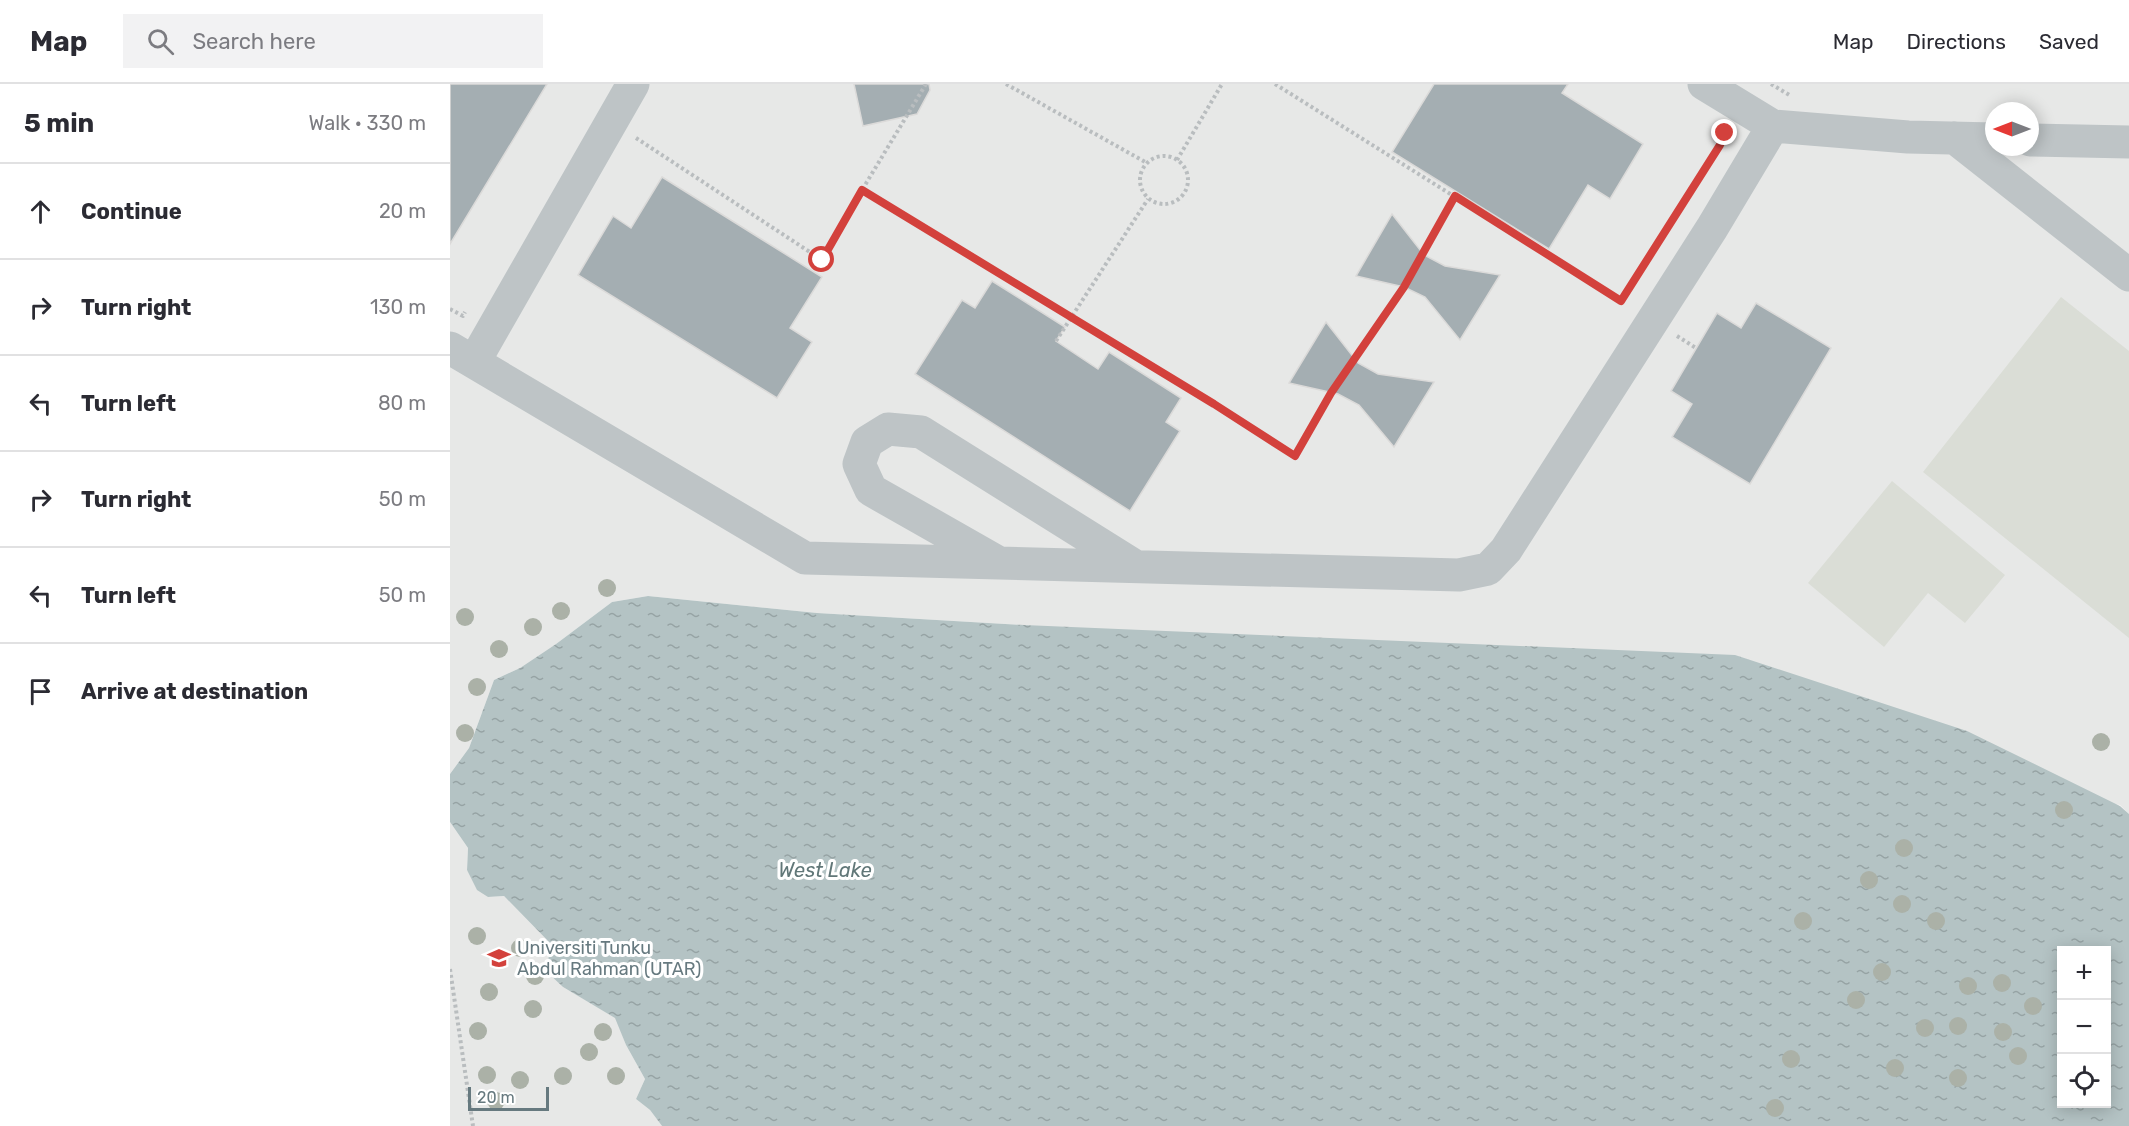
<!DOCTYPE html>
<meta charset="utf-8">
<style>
:root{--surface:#fff;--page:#f2f2f3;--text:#2b2b33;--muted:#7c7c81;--line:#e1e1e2}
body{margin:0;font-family:Rubik,sans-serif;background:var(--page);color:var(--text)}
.controls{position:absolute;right:18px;bottom:18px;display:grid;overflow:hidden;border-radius:0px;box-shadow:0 3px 15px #0003}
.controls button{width:54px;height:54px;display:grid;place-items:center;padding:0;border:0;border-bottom:2px solid var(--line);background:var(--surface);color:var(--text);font:30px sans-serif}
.compass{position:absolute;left:1535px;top:18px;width:54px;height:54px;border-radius:50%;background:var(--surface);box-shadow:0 3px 15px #0003;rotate:270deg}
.scale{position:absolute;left:18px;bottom:15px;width:81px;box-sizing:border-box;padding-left:6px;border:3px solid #66797f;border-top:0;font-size:16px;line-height:21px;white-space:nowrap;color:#66797f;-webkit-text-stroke:4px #fff;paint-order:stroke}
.stop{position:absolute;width:18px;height:18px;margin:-14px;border:4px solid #d3413c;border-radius:50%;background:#fff}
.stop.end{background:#d3413c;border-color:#fff;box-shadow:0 2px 6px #0008}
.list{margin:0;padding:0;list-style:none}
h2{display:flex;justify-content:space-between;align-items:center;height:78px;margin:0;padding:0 24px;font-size:26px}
h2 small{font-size:20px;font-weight:400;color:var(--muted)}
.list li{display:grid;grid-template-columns:39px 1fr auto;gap:18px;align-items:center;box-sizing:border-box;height:96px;padding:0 24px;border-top:2px solid var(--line)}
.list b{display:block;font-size:22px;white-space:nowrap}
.list em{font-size:20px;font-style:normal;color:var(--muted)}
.icon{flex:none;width:33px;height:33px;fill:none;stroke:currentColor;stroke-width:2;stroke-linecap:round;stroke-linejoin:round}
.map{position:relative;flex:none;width:1679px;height:1042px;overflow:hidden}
header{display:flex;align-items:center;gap:36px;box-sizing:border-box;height:84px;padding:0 30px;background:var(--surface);border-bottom:2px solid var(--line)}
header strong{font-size:28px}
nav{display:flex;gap:33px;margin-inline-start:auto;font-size:21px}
.search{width:420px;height:54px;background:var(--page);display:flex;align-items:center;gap:15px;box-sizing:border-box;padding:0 21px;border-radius:0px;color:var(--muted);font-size:22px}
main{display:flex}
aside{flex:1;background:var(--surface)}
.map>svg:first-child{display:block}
.built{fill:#e7e8e7;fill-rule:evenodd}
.garden{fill:#daddd6}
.water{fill:url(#water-ripples);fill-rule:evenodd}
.building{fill:#a4aeb2;stroke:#dbdad9;stroke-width:1.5}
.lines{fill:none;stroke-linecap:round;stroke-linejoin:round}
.path{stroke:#b9bdbf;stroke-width:4;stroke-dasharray:3 3;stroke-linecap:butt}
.minor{stroke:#bec4c6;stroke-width:33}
.tree{fill:#abb1a7}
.route{stroke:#d3413c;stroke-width:8}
.labels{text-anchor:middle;stroke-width:6;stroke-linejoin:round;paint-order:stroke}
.poi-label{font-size:18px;fill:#66797f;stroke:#fff;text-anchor:start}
.water-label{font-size:20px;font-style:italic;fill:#617778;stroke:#fff}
</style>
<header>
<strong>Map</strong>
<div class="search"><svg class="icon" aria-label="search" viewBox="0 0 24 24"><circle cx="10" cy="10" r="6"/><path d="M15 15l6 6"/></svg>Search here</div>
<nav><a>Map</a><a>Directions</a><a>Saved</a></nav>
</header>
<main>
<aside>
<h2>5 min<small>Walk · 330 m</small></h2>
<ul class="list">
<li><svg class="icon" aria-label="ahead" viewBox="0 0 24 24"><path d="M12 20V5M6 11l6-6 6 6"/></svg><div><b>Continue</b></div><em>20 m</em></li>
<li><svg class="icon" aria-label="right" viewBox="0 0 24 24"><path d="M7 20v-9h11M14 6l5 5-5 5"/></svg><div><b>Turn right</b></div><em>130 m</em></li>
<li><svg class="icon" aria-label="left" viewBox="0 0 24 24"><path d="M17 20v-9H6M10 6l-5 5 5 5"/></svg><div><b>Turn left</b></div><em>80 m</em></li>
<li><svg class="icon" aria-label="right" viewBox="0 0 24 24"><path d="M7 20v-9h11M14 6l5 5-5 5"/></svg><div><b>Turn right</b></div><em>50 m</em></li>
<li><svg class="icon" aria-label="left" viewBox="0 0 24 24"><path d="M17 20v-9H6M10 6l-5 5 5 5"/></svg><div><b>Turn left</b></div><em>50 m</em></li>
<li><svg class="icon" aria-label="arrive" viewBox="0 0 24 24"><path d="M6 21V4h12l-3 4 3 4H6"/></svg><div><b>Arrive at destination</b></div></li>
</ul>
</aside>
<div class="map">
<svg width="1679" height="1042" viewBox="0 0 1679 1042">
<defs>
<pattern id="water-ripples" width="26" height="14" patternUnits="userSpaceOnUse" patternTransform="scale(1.5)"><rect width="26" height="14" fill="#b4c3c4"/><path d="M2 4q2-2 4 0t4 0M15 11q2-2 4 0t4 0" fill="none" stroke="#96a3a4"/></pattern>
</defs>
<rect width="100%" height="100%" fill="#f9f8f7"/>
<path class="built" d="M 0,0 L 1679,0 L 1679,730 L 1670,721 L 574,541 L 367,529 L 198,512 L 162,518 L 106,560 L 70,584 L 44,596 L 19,664 L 0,690 ZM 1544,27 L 1580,27 L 1580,63 L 1544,63 Z
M 0,738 L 18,764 L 17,786 L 38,813 L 54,812 L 98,857 L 99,890 L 113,903 L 166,934 L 176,961 L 195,995 L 186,1015 L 200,1026 L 212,1042 L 0,1042 Z"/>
<path class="garden" d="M 1611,213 L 1679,267 L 1679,554 L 1473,388 Z
M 1442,397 L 1555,491 L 1515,539 L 1478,509 L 1434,563 L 1358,499 Z"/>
<path class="water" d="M 198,512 L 367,529 L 574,541 L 1285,571 L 1517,647 L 1670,722 L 1679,730 L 1679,1042 L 212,1042 L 200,1026 L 186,1015 L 195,995 L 176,961 L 165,934 L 113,903 L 99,890 L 98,857 L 54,812 L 38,813 L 27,806 L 17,786 L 18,764 L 0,738 L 0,690 L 19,664 L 44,596 L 70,584 L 106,560 L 162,518 ZM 1612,866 L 1656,866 L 1656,1020 L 1612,1020 Z"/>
<path class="building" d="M 0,0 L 97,0 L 0,160 Z
M 404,0 L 479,0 L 480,6 L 467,30 L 413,42 Z
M 984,0 L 1118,0 L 1112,9 L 1193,60 L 1160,115 L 1138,101 L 1099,165 L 942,68 Z
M 212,93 L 372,193 L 340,244 L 362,258 L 327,314 L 128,191 L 163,132 L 181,144 Z
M 942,130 L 974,171 L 995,182 L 1050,191 L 1010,256 L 975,213 L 954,203 L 906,192 Z
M 542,197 L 615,243 L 606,257 L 648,285 L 659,268 L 731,314 L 716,338 L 730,347 L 680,427 L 465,290 L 512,216 L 525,224 Z
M 1306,219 L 1381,264 L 1300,400 L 1222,353 L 1242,320 L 1221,307 L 1267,229 L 1291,244 Z
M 876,238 L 908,279 L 928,290 L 984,298 L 944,363 L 909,321 L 888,310 L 839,299 Z"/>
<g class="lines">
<path class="path" d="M 476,0 L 412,106 L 764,320 L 845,372 L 881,309 L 954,203 L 1005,112
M 556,0 L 697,79
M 825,0 L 1171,217 L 1270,61 L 1276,48
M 1321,0 L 1341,12
M 186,54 L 372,176 L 412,106
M690 96a24 24 0 1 1 48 0a24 24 0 1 1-48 0Z
M 727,76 L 772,0
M 0,225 L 13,232 L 15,228
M 1227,252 L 1246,264
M 606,257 L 698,115
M 0,885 L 23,1042"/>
<path class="minor" d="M 1254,0 L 1323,42 L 1458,53 L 1544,55
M 1505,54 L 1679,191
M 1580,56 L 1679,58
M 0,264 L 355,474 L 1009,491 L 1038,485 L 1056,466 L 1262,144 L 1323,42
M 24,278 L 183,0
M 546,477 L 421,406 L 409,380 L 417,358 L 438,345 L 471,348 L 685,482"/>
</g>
<g class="tree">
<circle cx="157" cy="504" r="9"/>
<circle cx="111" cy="527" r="9"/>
<circle cx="15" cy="533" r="9"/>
<circle cx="83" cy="543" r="9"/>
<circle cx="49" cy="565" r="9"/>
<circle cx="27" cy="603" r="9"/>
<circle cx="15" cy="649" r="9"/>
<circle cx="1651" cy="658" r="9"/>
<circle cx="1614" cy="726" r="9"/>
<circle cx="1454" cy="764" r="9"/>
<circle cx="1419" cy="796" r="9"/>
<circle cx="1452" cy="820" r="9"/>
<circle cx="1353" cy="837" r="9"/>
<circle cx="1486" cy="837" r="9"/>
<circle cx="27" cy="852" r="9"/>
<circle cx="70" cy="864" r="9"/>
<circle cx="1432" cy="888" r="9"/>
<circle cx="85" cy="892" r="9"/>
<circle cx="1552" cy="899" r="9"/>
<circle cx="1518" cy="902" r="9"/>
<circle cx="39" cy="908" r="9"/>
<circle cx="1406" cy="916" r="9"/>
<circle cx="1583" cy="922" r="9"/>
<circle cx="83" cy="925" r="9"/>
<circle cx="1508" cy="942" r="9"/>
<circle cx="1475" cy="944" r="9"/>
<circle cx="28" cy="947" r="9"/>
<circle cx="153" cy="948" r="9"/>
<circle cx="1553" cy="948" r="9"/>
<circle cx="139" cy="968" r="9"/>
<circle cx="1568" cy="972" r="9"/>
<circle cx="1341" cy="975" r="9"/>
<circle cx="1445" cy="984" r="9"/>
<circle cx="37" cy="991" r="9"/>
<circle cx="113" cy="992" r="9"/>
<circle cx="166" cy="992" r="9"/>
<circle cx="1508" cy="994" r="9"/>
<circle cx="70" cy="996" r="9"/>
<circle cx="46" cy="1017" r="9"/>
<circle cx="1325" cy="1024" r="9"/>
</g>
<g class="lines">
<path class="route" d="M 372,176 L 412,106 L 764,320 L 845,372 L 881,309 L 954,203 L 1005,112 L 1171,217 L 1270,61 L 1275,49"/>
</g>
<defs>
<g id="university-bare" transform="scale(1.8)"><path d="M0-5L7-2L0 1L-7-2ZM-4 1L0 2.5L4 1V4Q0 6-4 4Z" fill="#d3413c" stroke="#fff" stroke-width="2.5" paint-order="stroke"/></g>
</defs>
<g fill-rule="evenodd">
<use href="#university-bare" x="49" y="874"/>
</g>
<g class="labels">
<g class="poi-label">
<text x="67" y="870">Universiti Tunku<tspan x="67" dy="21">Abdul Rahman (UTAR)</tspan></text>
</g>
<g class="water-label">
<text x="375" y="793">West Lake</text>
</g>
</g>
</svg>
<div class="controls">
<button>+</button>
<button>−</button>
<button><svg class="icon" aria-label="locate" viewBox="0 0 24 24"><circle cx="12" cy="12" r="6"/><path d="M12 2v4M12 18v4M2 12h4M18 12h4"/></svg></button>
</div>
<svg class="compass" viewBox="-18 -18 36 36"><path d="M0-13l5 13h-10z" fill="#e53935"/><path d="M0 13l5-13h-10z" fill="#7c7c81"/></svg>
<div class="scale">20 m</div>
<div class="stop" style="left:372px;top:176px"></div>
<div class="stop end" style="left:1275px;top:49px"></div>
</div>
</main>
